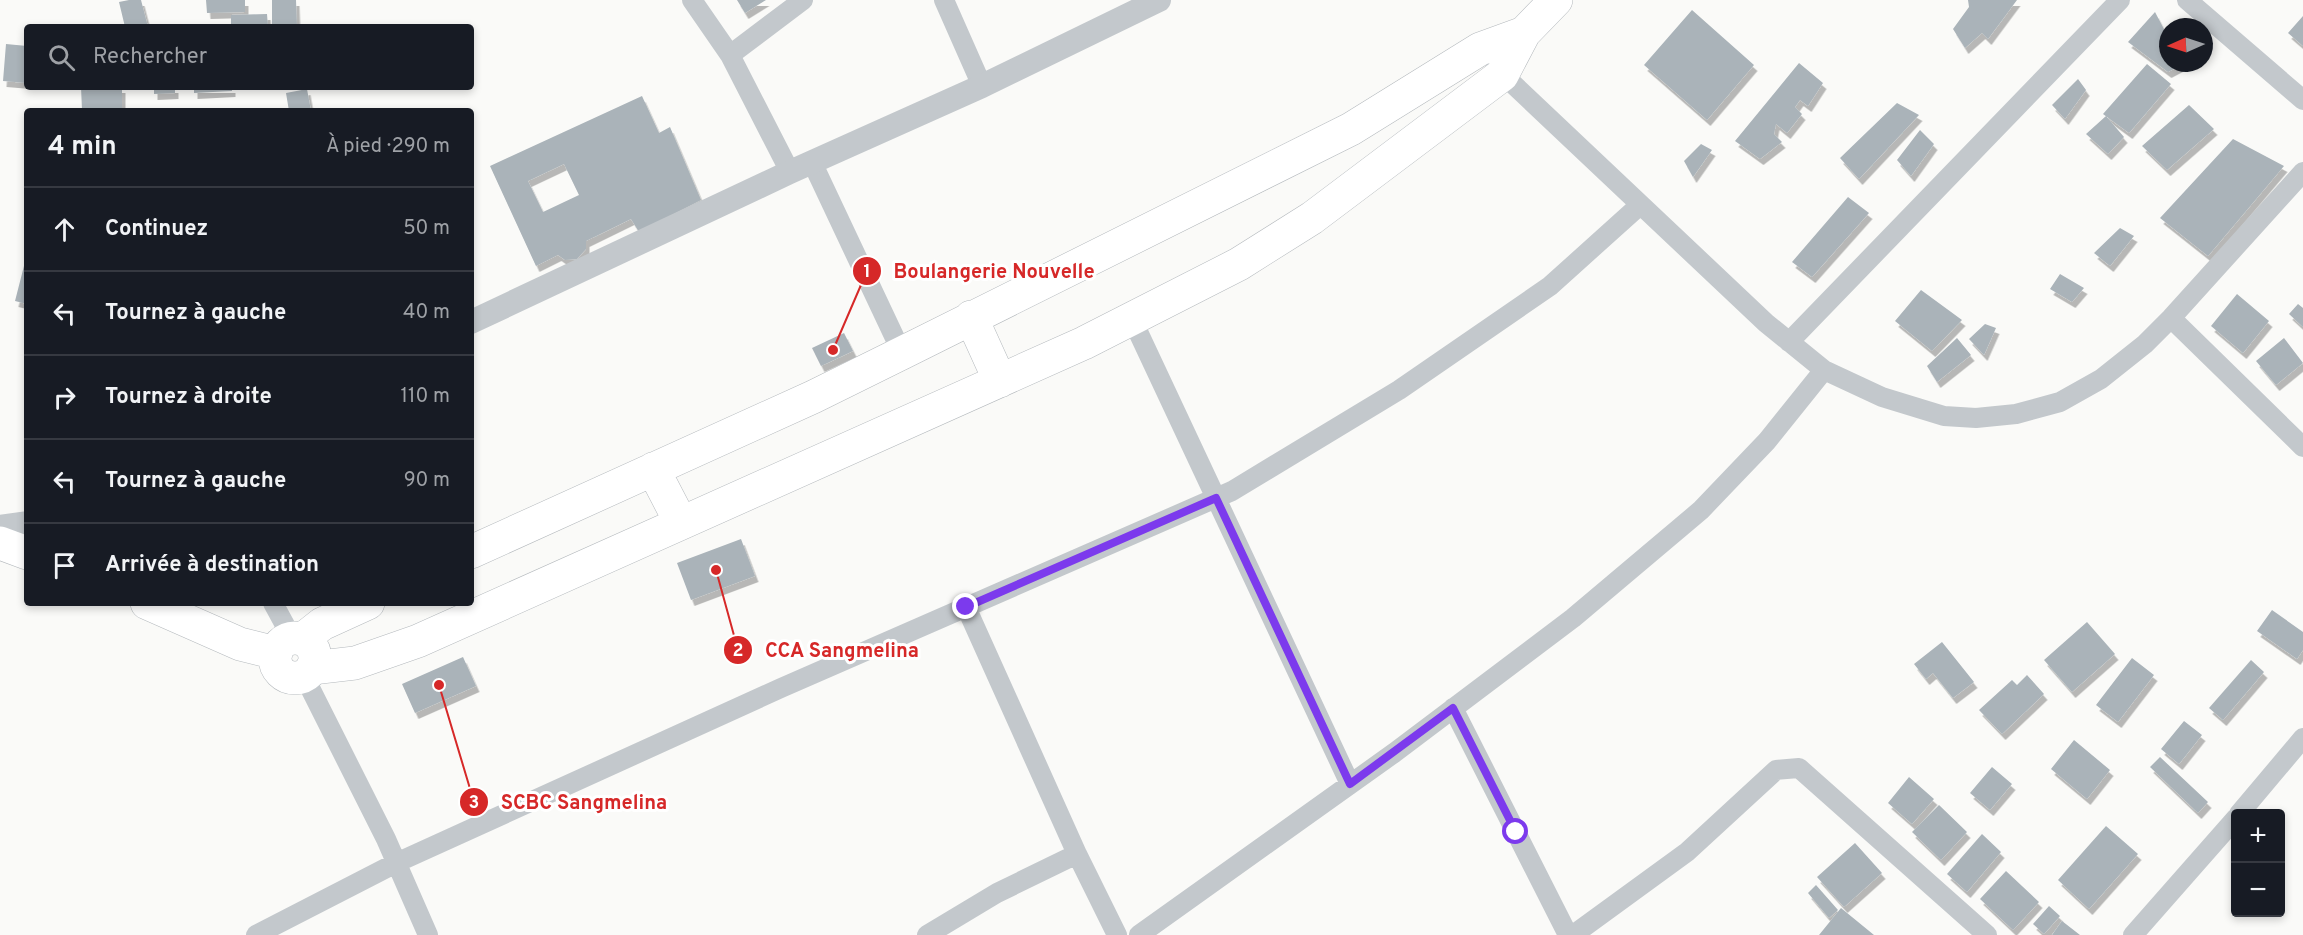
<!DOCTYPE html>
<html lang="fr">
<meta charset="utf-8">
<style>
:root{--surface:#171b24;--page:#20242c;--text:#f1f3f6;--muted:#9ea1a6;--line:#363941}
body{margin:0;font-family:Overpass,sans-serif;background:var(--page);color:var(--text)}
.controls{position:absolute;right:18px;bottom:18px;display:grid;overflow:hidden;border-radius:6px;box-shadow:0 3px 9px #0003}
.controls button{width:54px;height:54px;display:grid;place-items:center;padding:0;border:0;border-bottom:2px solid var(--line);background:var(--surface);color:var(--text);font:30px sans-serif}
.compass{position:absolute;left:2159px;top:18px;width:54px;height:54px;border-radius:50%;background:var(--surface);box-shadow:0 3px 9px #0003;rotate:267deg}
.stop{position:absolute;width:18px;height:18px;margin:-14px;border:4px solid #7c3aed;border-radius:50%;background:#fff}
.stop.end{background:#7c3aed;border-color:#fff;box-shadow:0 2px 6px #0008}
.list{margin:0;padding:0;list-style:none}
h2{display:flex;justify-content:space-between;align-items:center;height:78px;margin:0;padding:0 24px;font-size:26px}
h2 small{font-size:20px;font-weight:400;color:var(--muted)}
.list li{display:grid;grid-template-columns:39px 1fr auto;gap:18px;align-items:center;box-sizing:border-box;height:84px;padding:0 24px;border-top:2px solid var(--line)}
.list b{display:block;font-size:22px;white-space:nowrap}
.list em{font-size:20px;font-style:normal;color:var(--muted)}
.icon{flex:none;width:33px;height:33px;fill:none;stroke:currentColor;stroke-width:2;stroke-linecap:round;stroke-linejoin:round}
.map{position:relative;flex:none;width:2303px;height:935px;overflow:hidden}
.search{position:absolute;background:var(--surface);box-shadow:0 3px 9px #0003;left:24px;top:24px;width:450px;height:66px;display:flex;align-items:center;gap:15px;box-sizing:border-box;padding:0 21px;border-radius:6px;color:var(--muted);font-size:22px}
.panel{position:absolute;background:var(--surface);box-shadow:0 3px 9px #0003;left:24px;top:108px;width:450px;height:498px;border-radius:6px}
.map>svg:first-child{display:block}
.building{fill:#aab3b9;fill-rule:evenodd;filter:url(#shadow)}
.lines{fill:none;stroke-linecap:round;stroke-linejoin:round}
.trunk-casing{stroke:#b4b9bd;stroke-width:34}
.minor{stroke:#c3c8cc;stroke-width:20}
.tertiary{stroke:#c3c8cc;stroke-width:24}
.trunk{stroke:#fff;stroke-width:33}
.route{stroke:#7c3aed;stroke-width:8}
.leader{fill:none;stroke:#d62828;stroke-width:2}
.callout-dot{fill:#d62828;stroke:#fff;stroke-width:2}
.mark-label{font-size:18px;text-anchor:middle;font-weight:bold;fill:#fff}
.callout-label{font-size:20px;text-anchor:middle;font-weight:bold;fill:#d62828;stroke:#fff;stroke-width:6;stroke-linejoin:round;paint-order:stroke}
</style>
<div class="map">
<svg width="2303" height="935" viewBox="0 0 2303 935">
<defs>
<filter id="shadow"><feDropShadow dx="3.5" dy="6" stdDeviation="0" flood-color="#0004"/></filter>
</defs>
<rect width="100%" height="100%" fill="#fafaf8"/>
<path class="building" d="M 129,0 L 141,0 L 148,27 L 125,27 L 119,2 Z
M 206,0 L 245,0 L 245,12 L 207,13 Z
M 272,0 L 296,0 L 297,27 L 272,27 Z
M 737,0 L 766,0 L 745,13 Z
M 1968,0 L 2017,0 L 1988,39 L 1982,33 L 1965,48 L 1953,29 L 1969,7 Z
M 1692,10 L 1754,65 L 1707,120 L 1644,65 Z
M 2155,12 L 2168,37 L 2168,63 L 2185,63 L 2168,72 L 2128,42 Z
M 267,14 L 268,27 L 231,27 L 231,15 Z
M 2303,16 L 2303,46 L 2288,33 Z
M 6,44 L 27,46 L 27,83 L 3,81 Z
M 1799,63 L 1823,83 L 1808,106 L 1800,100 L 1795,107 L 1802,114 L 1787,133 L 1776,124 L 1774,134 L 1782,142 L 1760,159 L 1735,141 Z
M 2147,64 L 2171,84 L 2129,133 L 2103,114 Z
M 2078,79 L 2086,90 L 2065,119 L 2052,105 Z
M 81,87 L 122,87 L 122,108 L 82,110 Z
M 154,87 L 175,87 L 175,93 L 154,94 Z
M 194,87 L 232,87 L 232,91 L 194,93 Z
M 307,89 L 311,111 L 289,111 L 286,93 Z
M 642,96 L 659,133 L 670,127 L 701,200 L 639,232 L 631,219 L 586,241 L 586,249 L 577,259 L 565,260 L 558,255 L 536,266 L 490,166 ZM 564,164 L 579,195 L 543,212 L 528,181 Z
M 1897,103 L 1919,115 L 1859,179 L 1840,158 Z
M 2189,105 L 2214,129 L 2167,170 L 2142,146 Z
M 2106,116 L 2124,137 L 2108,154 L 2086,134 Z
M 1920,130 L 1934,144 L 1911,176 L 1897,160 Z
M 2233,139 L 2284,166 L 2208,256 L 2160,218 Z
M 1701,144 L 1712,150 L 1693,177 L 1684,161 Z
M 1848,197 L 1869,213 L 1812,277 L 1792,262 Z
M 2120,228 L 2134,236 L 2110,266 L 2094,253 Z
M 25,262 L 27,262 L 27,304 L 15,301 Z
M 2060,274 L 2084,288 L 2072,302 L 2050,289 Z
M 1921,290 L 1962,320 L 1932,351 L 1895,321 Z
M 2237,294 L 2269,321 L 2243,353 L 2211,326 Z
M 2298,304 L 2303,308 L 2303,327 L 2289,314 Z
M 1985,324 L 1996,328 L 1984,355 L 1969,339 Z
M 844,333 L 853,351 L 821,366 L 812,348 Z
M 1957,338 L 1971,355 L 1937,382 L 1927,366 Z
M 2284,338 L 2303,363 L 2276,385 L 2256,361 Z
M 741,539 L 755,576 L 691,600 L 677,563 Z
M 2272,610 L 2303,632 L 2303,650 L 2297,659 L 2257,631 Z
M 2087,622 L 2115,654 L 2072,692 L 2044,660 Z
M 1942,642 L 1974,682 L 1953,698 L 1933,673 L 1926,679 L 1914,664 Z
M 463,657 L 476,686 L 415,713 L 402,684 Z
M 2132,658 L 2154,675 L 2118,722 L 2096,705 Z
M 2251,660 L 2264,672 L 2223,720 L 2209,708 Z
M 2027,675 L 2044,694 L 2002,734 L 1979,710 L 2012,680 L 2017,685 Z
M 2184,721 L 2202,735 L 2179,764 L 2161,749 Z
M 2074,740 L 2110,770 L 2087,799 L 2051,769 Z
M 2160,757 L 2208,802 L 2198,813 L 2150,767 Z
M 1992,767 L 2012,784 L 1990,810 L 1970,793 Z
M 1909,777 L 1934,799 L 1912,824 L 1888,803 Z
M 1939,805 L 1967,832 L 1941,860 L 1912,832 Z
M 2106,826 L 2138,854 L 2089,909 L 2058,880 Z
M 1982,834 L 2001,852 L 1967,892 L 1947,874 Z
M 1855,843 L 1882,873 L 1844,907 L 1817,877 Z
M 2006,871 L 2039,902 L 2013,930 L 1980,899 Z
M 1816,885 L 1838,910 L 1829,918 L 1808,893 Z
M 2049,906 L 2060,916 L 2044,934 L 2033,924 Z
M 1841,908 L 1874,935 L 1819,935 Z
M 2062,921 L 2080,935 L 2052,935 Z"/>
<g class="lines">
<g class="trunk-casing">
<path id="trunk" d="M 971,317 L 1000,381
M 653,469 L 681,523
M 0,543 L 27,553
M 471,552 L 813,397 L 902,353 L 1351,129 L 1480,49 L 1524,33
M 147,603 L 240,644 L 276,653
M275 658a20 20 0 1 1 40 0a20 20 0 1 1-40 0Z
M 303,639 L 322,624 L 368,603
M 312,668 L 355,663 L 418,641 L 1084,343 L 1239,264 L 1312,218 L 1502,75 L 1524,33 L 1556,0"/>
</g>
<path class="minor" d="M 692,0 L 730,55 L 790,172
M 944,0 L 982,86
M 2187,0 L 2303,100
M 730,55 L 803,0
M 1496,68 L 1766,323 L 1824,370 L 1882,397 L 1944,416 L 1976,418 L 2016,414 L 2060,402 L 2101,379 L 2145,344 L 2171,318 L 2303,172
M 812,162 L 902,353
M 2171,318 L 2303,447
M 1132,319 L 1350,784
M 1789,342 L 2120,0
M 273,603 L 292,638
M 966,607 L 1077,854 L 1117,935
M 304,676 L 386,839 L 428,935
M 1453,708 L 1568,935
M 2239,814 L 2303,738
M 256,935 L 396,863 L 781,688 L 1232,491 L 1399,390 L 1550,286 L 1640,205
M 927,935 L 997,893 L 1077,854
M 1139,935 L 1394,753 L 1573,618 L 1701,510 L 1767,441 L 1824,370
M 1573,935 L 1687,852 L 1776,770 L 1799,768 L 1987,935
M 2133,935 L 2236,818"/>
<path class="tertiary" d="M 471,322 L 790,172 L 982,86 L 1159,0
M 0,527 L 27,523"/>
<use href="#trunk" class="trunk"/>
</g>
<g class="lines">
<path class="route" d="M 966,607 L 1216,498 L 1350,784 L 1453,708 L 1516,832"/>
</g>
<path class="leader" d="M833 350L867 271M716 570L738 650M439 685L474 802"/>
<g class="callout-dot">
<circle cx="833" cy="350" r="6"/>
<circle cx="716" cy="570" r="6"/>
<circle cx="439" cy="685" r="6"/>
<circle cx="867" cy="271" r="15"/>
<circle cx="738" cy="650" r="15"/>
<circle cx="474" cy="802" r="15"/>
</g>
<g class="mark-label">
<text x="867" y="277">1</text>
<text x="738" y="656">2</text>
<text x="474" y="808">3</text>
</g>
<g class="callout-label">
<text x="994" y="278">Boulangerie Nouvelle</text>
<text x="842" y="657">CCA Sangmelina</text>
<text x="584" y="809">SCBC Sangmelina</text>
</g>
</svg>
<div class="controls">
<button>+</button>
<button>−</button>
</div>
<svg class="compass" viewBox="-18 -18 36 36"><path d="M0-13l5 13h-10z" fill="#e53935"/><path d="M0 13l5-13h-10z" fill="#9ea1a6"/></svg>
<div class="stop" style="left:1516px;top:832px"></div>
<div class="stop end" style="left:966px;top:607px"></div>
<div class="search"><svg class="icon" aria-label="search" viewBox="0 0 24 24"><circle cx="10" cy="10" r="6"/><path d="M15 15l6 6"/></svg>Rechercher</div>
<section class="panel">
<h2>4 min<small>À pied · 290 m</small></h2>
<ul class="list">
<li><svg class="icon" aria-label="ahead" viewBox="0 0 24 24"><path d="M12 20V5M6 11l6-6 6 6"/></svg><div><b>Continuez</b></div><em>50 m</em></li>
<li><svg class="icon" aria-label="left" viewBox="0 0 24 24"><path d="M17 20v-9H6M10 6l-5 5 5 5"/></svg><div><b>Tournez à gauche</b></div><em>40 m</em></li>
<li><svg class="icon" aria-label="right" viewBox="0 0 24 24"><path d="M7 20v-9h11M14 6l5 5-5 5"/></svg><div><b>Tournez à droite</b></div><em>110 m</em></li>
<li><svg class="icon" aria-label="left" viewBox="0 0 24 24"><path d="M17 20v-9H6M10 6l-5 5 5 5"/></svg><div><b>Tournez à gauche</b></div><em>90 m</em></li>
<li><svg class="icon" aria-label="arrive" viewBox="0 0 24 24"><path d="M6 21V4h12l-3 4 3 4H6"/></svg><div><b>Arrivée à destination</b></div></li>
</ul>
</section>
</div>
